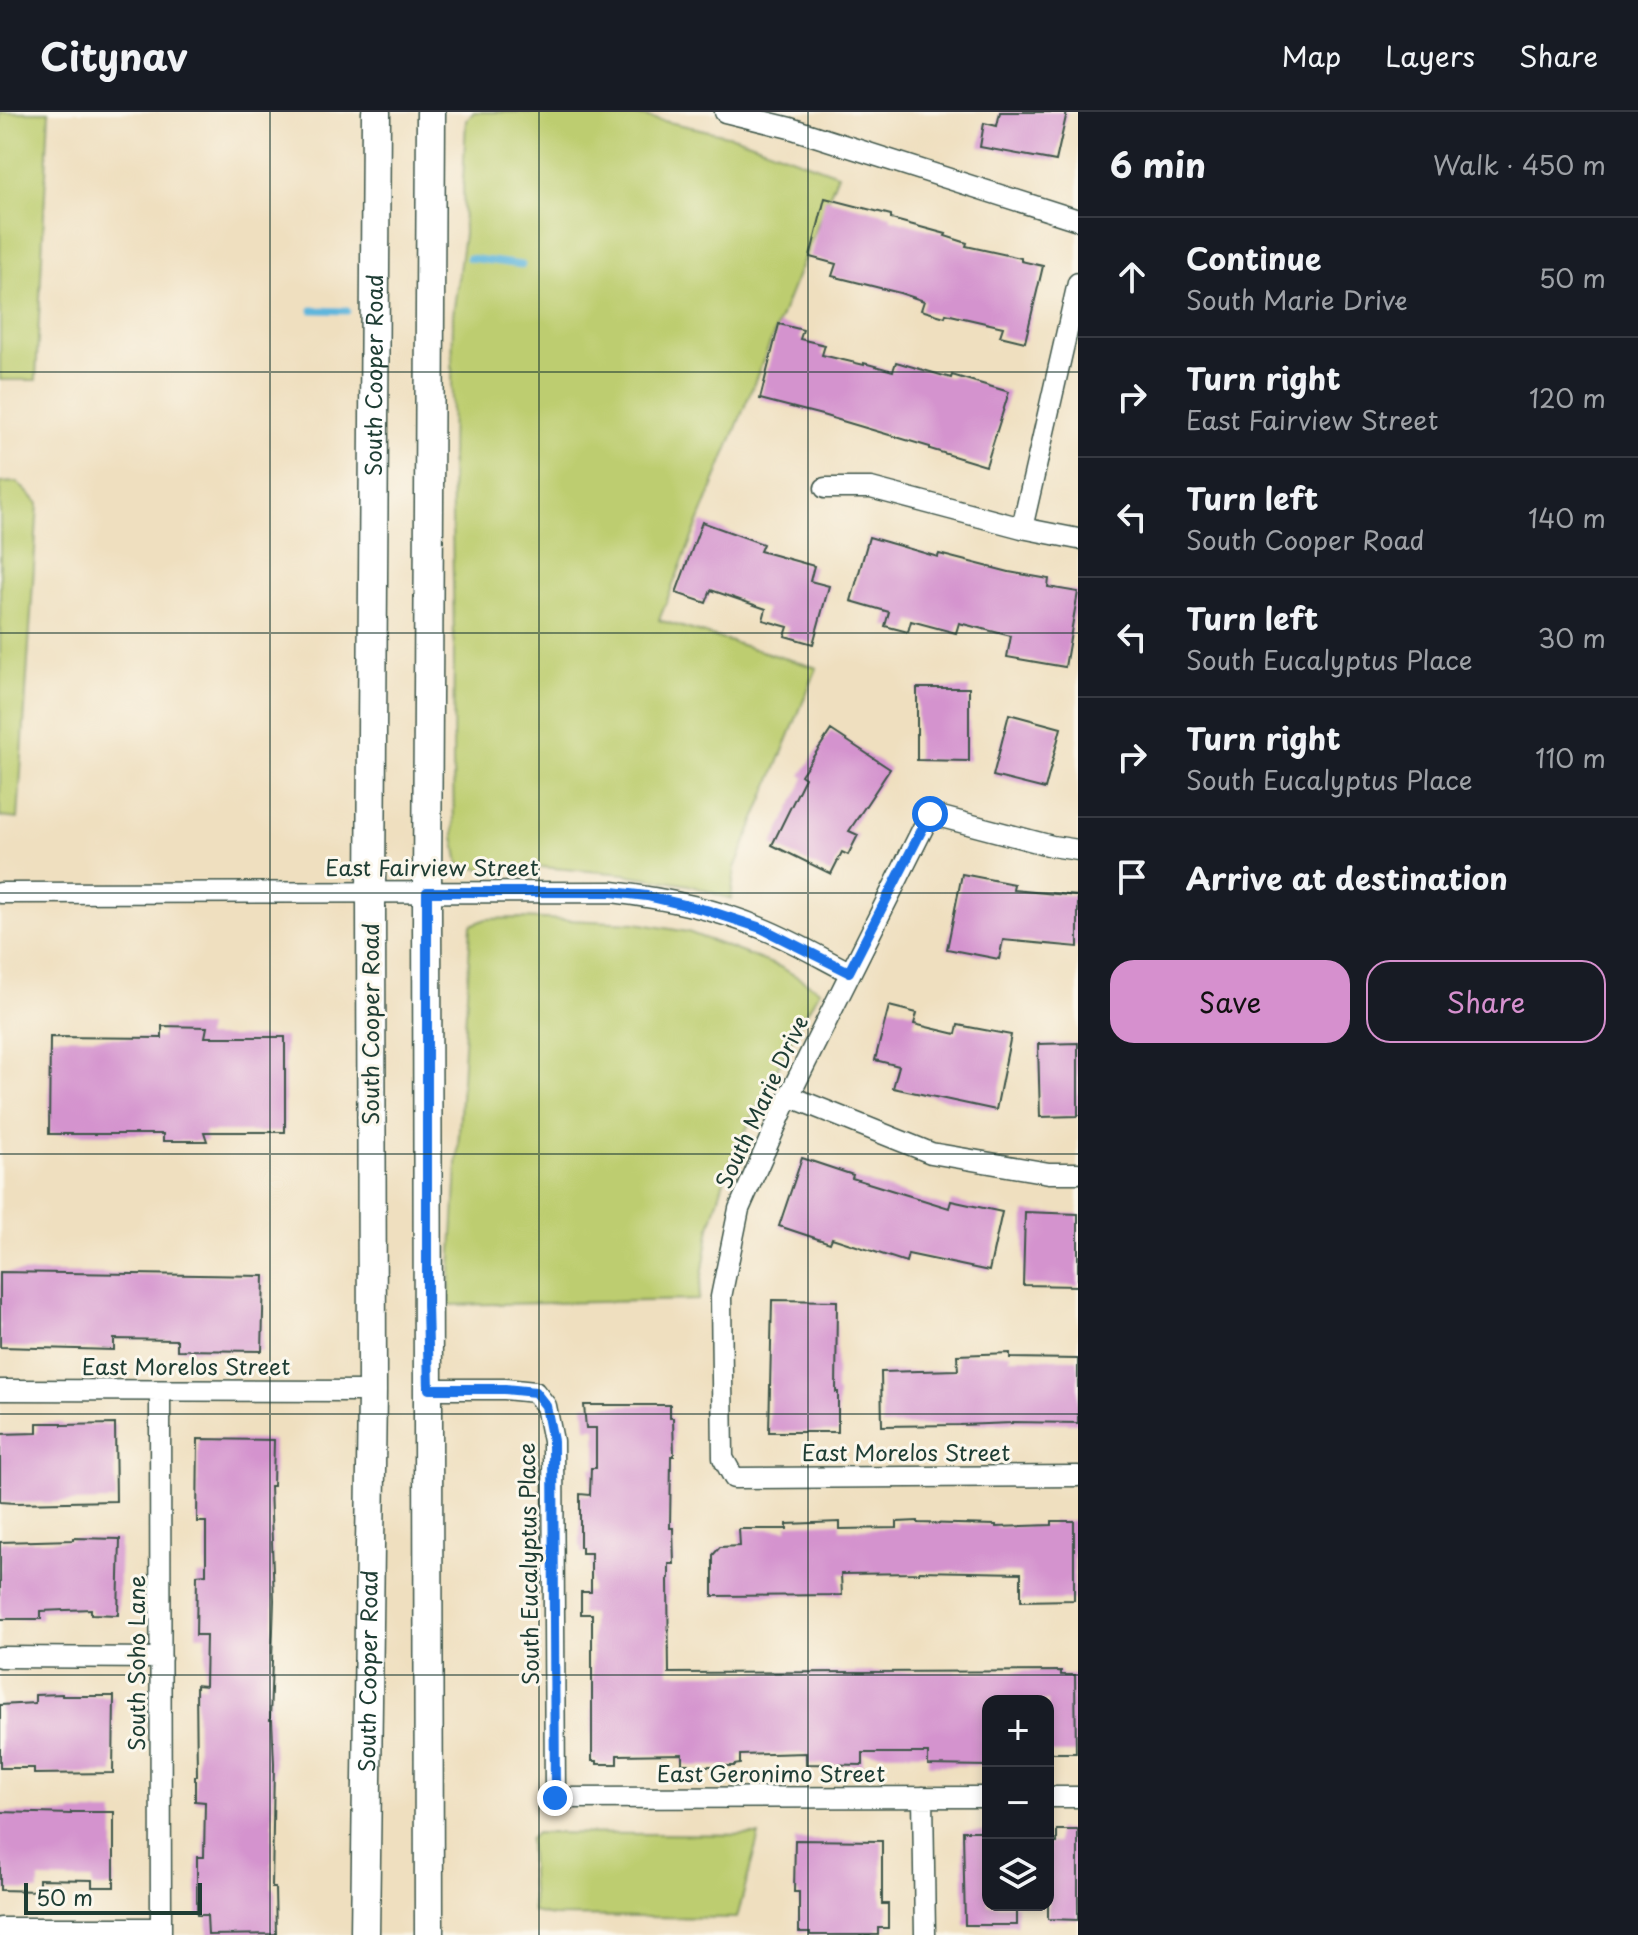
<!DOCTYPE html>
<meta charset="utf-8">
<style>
:root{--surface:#171b24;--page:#20242c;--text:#f1f3f6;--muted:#9ea1a6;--line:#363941;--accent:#d690ce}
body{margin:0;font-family:"Playpen Sans",sans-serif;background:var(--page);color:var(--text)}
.controls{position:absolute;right:24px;bottom:24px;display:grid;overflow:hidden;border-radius:16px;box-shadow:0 4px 12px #0003}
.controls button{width:72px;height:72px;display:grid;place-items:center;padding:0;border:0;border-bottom:2px solid var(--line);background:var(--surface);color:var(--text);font:40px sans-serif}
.scale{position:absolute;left:24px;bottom:20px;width:178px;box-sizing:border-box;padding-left:8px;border:4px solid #1f3d34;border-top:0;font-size:22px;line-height:28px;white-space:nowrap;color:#1f3d34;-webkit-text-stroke:6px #fbf7ec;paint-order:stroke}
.stop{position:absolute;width:24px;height:24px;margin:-18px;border:6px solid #1a73e8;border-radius:50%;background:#fff}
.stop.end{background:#1a73e8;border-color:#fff;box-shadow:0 2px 8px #0008}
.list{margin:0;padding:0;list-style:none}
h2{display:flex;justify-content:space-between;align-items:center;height:104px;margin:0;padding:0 32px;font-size:34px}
h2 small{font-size:26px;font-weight:400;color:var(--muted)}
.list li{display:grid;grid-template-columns:52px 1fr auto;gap:24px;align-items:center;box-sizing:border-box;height:120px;padding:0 32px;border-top:2px solid var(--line)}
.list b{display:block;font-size:30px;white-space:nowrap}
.list p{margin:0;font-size:26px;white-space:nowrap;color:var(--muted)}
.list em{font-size:26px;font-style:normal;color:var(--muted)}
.actions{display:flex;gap:16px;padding:24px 32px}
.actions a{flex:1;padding:18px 0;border:2px solid var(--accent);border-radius:24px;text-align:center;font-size:28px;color:var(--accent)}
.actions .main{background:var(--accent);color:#111}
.icon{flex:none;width:44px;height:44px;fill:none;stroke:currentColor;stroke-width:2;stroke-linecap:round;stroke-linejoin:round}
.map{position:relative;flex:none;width:1078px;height:1823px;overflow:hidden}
header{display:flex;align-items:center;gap:48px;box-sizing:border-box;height:112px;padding:0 40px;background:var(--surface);border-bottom:2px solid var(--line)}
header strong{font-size:38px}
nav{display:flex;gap:44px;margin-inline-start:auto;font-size:28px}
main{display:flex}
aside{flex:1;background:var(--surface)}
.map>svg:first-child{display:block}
.green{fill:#bdcd70;stroke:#6e8552;stroke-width:2}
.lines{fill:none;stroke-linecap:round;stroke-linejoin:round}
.stream{stroke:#5fb6dc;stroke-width:7}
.building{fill:#d493ce}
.street-casing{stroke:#3e5549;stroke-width:23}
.secondary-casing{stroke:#3e5549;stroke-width:31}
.street{stroke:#fff;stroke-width:20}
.secondary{stroke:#fff;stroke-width:28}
.route{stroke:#1a73e8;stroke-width:10}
.grid{fill:none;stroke:#1f3d34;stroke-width:2;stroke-opacity:0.55}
.labels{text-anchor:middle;stroke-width:6;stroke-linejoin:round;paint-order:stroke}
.street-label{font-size:22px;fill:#1f3d34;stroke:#fbf7ec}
</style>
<header>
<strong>Citynav</strong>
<nav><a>Map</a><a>Layers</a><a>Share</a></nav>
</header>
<main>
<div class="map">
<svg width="1078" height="1823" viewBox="0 0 1078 1823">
<rect width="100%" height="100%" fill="#fbf7ec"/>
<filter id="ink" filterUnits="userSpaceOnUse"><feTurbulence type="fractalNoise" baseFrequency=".0125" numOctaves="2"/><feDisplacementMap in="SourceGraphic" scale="16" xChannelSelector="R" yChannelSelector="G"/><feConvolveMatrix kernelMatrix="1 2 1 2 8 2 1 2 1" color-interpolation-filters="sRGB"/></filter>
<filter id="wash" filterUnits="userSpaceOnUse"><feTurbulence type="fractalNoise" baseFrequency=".006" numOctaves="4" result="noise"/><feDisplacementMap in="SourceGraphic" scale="32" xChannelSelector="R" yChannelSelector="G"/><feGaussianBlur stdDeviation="1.8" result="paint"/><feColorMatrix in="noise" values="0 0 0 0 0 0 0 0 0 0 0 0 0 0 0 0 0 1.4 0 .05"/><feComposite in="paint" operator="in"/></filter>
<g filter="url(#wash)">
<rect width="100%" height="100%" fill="#efdfbf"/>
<path class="green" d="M 0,0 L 49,0 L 36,268 L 0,268 Z
M 474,0 L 623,0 L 736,25 L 838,62 L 659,508 L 817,556 L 735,756 L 731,787 L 689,773 L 624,762 L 541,755 L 486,758 L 459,753 L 454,724 L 453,649 L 454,534 L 451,344 L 453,203 L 464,122 L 463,70 L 466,8 Z
M 17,370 L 38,391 L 18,707 L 0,705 L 0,371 Z
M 520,806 L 636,811 L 688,820 L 780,855 L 820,878 L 798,915 L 729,1052 L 710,1115 L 698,1188 L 449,1193 L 471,813 L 486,807 Z
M 536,1721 L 759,1723 L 737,1806 L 552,1804 L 533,1800 L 529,1728 Z"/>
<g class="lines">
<path class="stream" d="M 469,146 L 522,153
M 312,198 L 347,199"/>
</g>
<g id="blocks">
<path class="building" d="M 1000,0 L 1067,0 L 1056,49 L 980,35 L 984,11 L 997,14 Z
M 825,86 L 891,103 L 891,107 L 946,122 L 945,124 L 967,131 L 966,134 L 1021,146 L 1021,149 L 1043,154 L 1025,230 L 1000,224 L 1003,215 L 946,202 L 945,205 L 921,198 L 924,189 L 900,181 L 832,164 L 836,152 L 810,145 Z
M 779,212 L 803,218 L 800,227 L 825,233 L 822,243 L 864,253 L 864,251 L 893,259 L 896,250 L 951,266 L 952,263 L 1009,280 L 986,354 L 930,337 L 930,335 L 822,303 L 760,287 Z
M 702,410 L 763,432 L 760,439 L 814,454 L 810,469 L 829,474 L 813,532 L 785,524 L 788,515 L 763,508 L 766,497 L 711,478 L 706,491 L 676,481 Z
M 869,425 L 938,445 L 939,442 L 1009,460 L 1049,467 L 1048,475 L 1078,480 L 1065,555 L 1007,545 L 1011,524 L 959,511 L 956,521 L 911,509 L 908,520 L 885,514 L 889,500 L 851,489 Z
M 917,576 L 969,576 L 969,649 L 917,648 Z
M 1009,602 L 1061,616 L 1045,677 L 993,664 Z
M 831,618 L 890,657 L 849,719 L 858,723 L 848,743 L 842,740 L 831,762 L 772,733 L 805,666 L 801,663 Z
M 962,762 L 1014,772 L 1013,778 L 1078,784 L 1078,835 L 1003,828 L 999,847 L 947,837 Z
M 889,894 L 917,901 L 914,912 L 956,922 L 958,913 L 1011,923 L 996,998 L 893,976 L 899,954 L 875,948 Z
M 162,914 L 207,915 L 205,925 L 285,925 L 285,1020 L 204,1020 L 207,1029 L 163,1029 L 163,1022 L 49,1022 L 50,925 L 162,926 Z
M 1078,931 L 1078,1004 L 1040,1005 L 1038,932 Z
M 802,1046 L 853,1063 L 852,1066 L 949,1096 L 951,1089 L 1002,1100 L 989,1159 L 908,1142 L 906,1150 L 832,1126 L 830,1131 L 779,1114 Z
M 1025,1100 L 1078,1102 L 1078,1174 L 1023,1173 Z
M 0,1160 L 264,1164 L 262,1239 L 177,1238 L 177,1228 L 114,1227 L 114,1238 L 0,1235 Z
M 772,1188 L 837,1189 L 836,1280 L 838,1280 L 838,1320 L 769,1320 Z
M 1010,1241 L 1010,1246 L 1078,1247 L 1078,1311 L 1012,1310 L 1012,1311 L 960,1313 L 882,1314 L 881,1260 L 958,1258 L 957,1243 Z
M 584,1293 L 670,1293 L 670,1306 L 673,1306 L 674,1344 L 671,1344 L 670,1416 L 673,1416 L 674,1452 L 669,1452 L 669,1466 L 668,1467 L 669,1561 L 1061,1559 L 1061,1563 L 1075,1563 L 1076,1641 L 1048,1641 L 1048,1589 L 988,1589 L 988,1654 L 928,1653 L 928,1641 L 863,1641 L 863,1653 L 806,1652 L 806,1641 L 740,1643 L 740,1652 L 734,1653 L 734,1654 L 688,1654 L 688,1652 L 682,1652 L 682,1642 L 617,1643 L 617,1652 L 597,1652 L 597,1649 L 592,1649 L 592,1502 L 581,1502 L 581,1480 L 591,1480 L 591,1441 L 582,1441 L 582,1435 L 580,1435 L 580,1382 L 590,1383 L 591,1356 L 596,1356 L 596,1316 L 586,1316 Z
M 37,1311 L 62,1311 L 62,1313 L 115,1312 L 116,1389 L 16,1391 L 0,1390 L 0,1322 L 37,1321 Z
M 198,1327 L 274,1328 L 273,1374 L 270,1374 L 274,1488 L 270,1608 L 272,1608 L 274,1652 L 272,1776 L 275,1776 L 276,1822 L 208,1823 L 207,1803 L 197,1803 L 197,1745 L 204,1745 L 205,1690 L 195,1689 L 195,1664 L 197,1664 L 196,1573 L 205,1574 L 206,1523 L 196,1523 L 197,1463 L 206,1462 L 206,1410 L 197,1410 Z
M 918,1409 L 918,1411 L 996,1413 L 996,1415 L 1052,1413 L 1052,1409 L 1074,1409 L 1074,1488 L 1021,1489 L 1021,1461 L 919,1459 L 919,1461 L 841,1462 L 842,1483 L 713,1484 L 713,1443 L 720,1435 L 740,1434 L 739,1417 L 787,1417 L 787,1412 L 840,1410 L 840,1417 L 897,1416 L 897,1410 Z
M 73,1426 L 120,1427 L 118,1503 L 91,1502 L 91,1497 L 41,1499 L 41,1507 L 0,1507 L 0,1430 L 73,1428 Z
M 62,1582 L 62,1584 L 114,1584 L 113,1661 L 34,1662 L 34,1656 L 0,1656 L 0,1593 L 35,1591 L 35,1583 Z
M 0,1700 L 71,1702 L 71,1700 L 114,1700 L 114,1775 L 92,1775 L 92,1768 L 39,1767 L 39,1779 L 0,1778 Z
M 1057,1718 L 1078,1718 L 1078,1808 L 1048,1807 L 1048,1731 L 1057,1731 Z
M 963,1719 L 987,1719 L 988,1793 L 1017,1793 L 1017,1813 L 965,1813 Z
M 795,1728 L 882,1729 L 882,1792 L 888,1792 L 888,1816 L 878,1816 L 878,1823 L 810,1823 L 810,1820 L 799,1820 L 799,1780 L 794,1780 Z"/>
</g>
</g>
<g filter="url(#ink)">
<use href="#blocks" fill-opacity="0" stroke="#3e5549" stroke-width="2"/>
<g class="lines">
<g class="street-casing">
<path id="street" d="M 725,0 L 790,16 L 1078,108
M 825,376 L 871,376 L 1022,416 L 1078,427
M 1022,416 L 1078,171
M 1078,738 L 1052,734 L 930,702 L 789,984 L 739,1097 L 721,1185 L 723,1346 L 734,1366 L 1078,1364
M 0,781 L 612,780 C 662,786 714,796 761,816 C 791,828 820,845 849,860
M 789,984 L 931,1041 L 1049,1061 L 1078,1061
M 429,1277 L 505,1277 L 535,1280 L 546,1294 L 553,1329 L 555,1686 L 988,1685
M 0,1278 L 372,1279
M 160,1279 L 161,1823
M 0,1545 L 161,1546
M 923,1685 L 925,1823
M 1048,1685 L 1078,1685
M 0,1816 L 161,1816"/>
</g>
<g class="secondary-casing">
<g id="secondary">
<path id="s1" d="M 365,1823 L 372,1279 L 371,780 L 376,0"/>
<path d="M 429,1823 L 427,780 L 431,0"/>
</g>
</g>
<use href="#street" class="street"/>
<use href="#secondary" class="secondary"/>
</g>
</g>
<g class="lines" filter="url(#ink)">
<path class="route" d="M 555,1686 L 553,1329 L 546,1294 L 535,1280 L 505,1277 L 429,1277 L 427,1192 L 427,780 L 612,780 L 647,784 L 706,798 L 761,816 L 849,860 L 930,702"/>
</g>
<path class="grid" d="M 270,0 L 270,1823M 539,0 L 539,1823M 808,0 L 808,1823M 0,260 L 1078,260M 0,521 L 1078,521M 0,781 L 1078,781M 0,1042 L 1078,1042M 0,1302 L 1078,1302M 0,1563 L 1078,1563"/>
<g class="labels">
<g class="street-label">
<text dy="8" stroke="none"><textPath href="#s1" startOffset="1560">South Cooper Road</textPath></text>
<text x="432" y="764">East Fairview Street</text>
<text transform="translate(371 912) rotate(-90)" y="8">South Cooper Road</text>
<text transform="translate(762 990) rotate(-65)" y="8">South Marie Drive</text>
<text x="186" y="1263">East Morelos Street</text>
<text x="906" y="1349">East Morelos Street</text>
<text transform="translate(529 1452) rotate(-91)" y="8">South Eucalyptus Place</text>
<text transform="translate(137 1551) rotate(-90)" y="8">South Soho Lane</text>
<text dy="8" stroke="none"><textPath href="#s1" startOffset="264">South Cooper Road</textPath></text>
<text x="771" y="1670">East Geronimo Street</text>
</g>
</g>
</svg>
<div class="controls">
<button>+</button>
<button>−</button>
<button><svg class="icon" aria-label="layers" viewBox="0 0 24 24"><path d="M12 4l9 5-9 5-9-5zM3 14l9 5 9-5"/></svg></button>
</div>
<div class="scale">50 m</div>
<div class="stop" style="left:930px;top:702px"></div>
<div class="stop end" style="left:555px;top:1686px"></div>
</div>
<aside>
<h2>6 min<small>Walk · 450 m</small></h2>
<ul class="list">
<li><svg class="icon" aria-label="ahead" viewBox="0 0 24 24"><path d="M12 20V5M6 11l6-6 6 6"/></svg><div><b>Continue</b><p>South Marie Drive</p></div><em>50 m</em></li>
<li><svg class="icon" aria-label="right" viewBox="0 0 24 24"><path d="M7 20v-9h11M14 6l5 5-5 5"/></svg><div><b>Turn right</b><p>East Fairview Street</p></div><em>120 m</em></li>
<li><svg class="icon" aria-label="left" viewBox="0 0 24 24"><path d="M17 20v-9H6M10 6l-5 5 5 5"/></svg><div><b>Turn left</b><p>South Cooper Road</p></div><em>140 m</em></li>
<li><svg class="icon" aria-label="left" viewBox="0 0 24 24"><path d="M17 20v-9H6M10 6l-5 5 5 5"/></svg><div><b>Turn left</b><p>South Eucalyptus Place</p></div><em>30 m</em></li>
<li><svg class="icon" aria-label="right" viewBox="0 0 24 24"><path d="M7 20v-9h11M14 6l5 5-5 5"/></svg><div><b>Turn right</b><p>South Eucalyptus Place</p></div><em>110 m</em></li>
<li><svg class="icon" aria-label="arrive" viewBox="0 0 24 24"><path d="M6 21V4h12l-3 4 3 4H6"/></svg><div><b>Arrive at destination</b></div></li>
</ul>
<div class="actions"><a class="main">Save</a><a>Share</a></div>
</aside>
</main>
